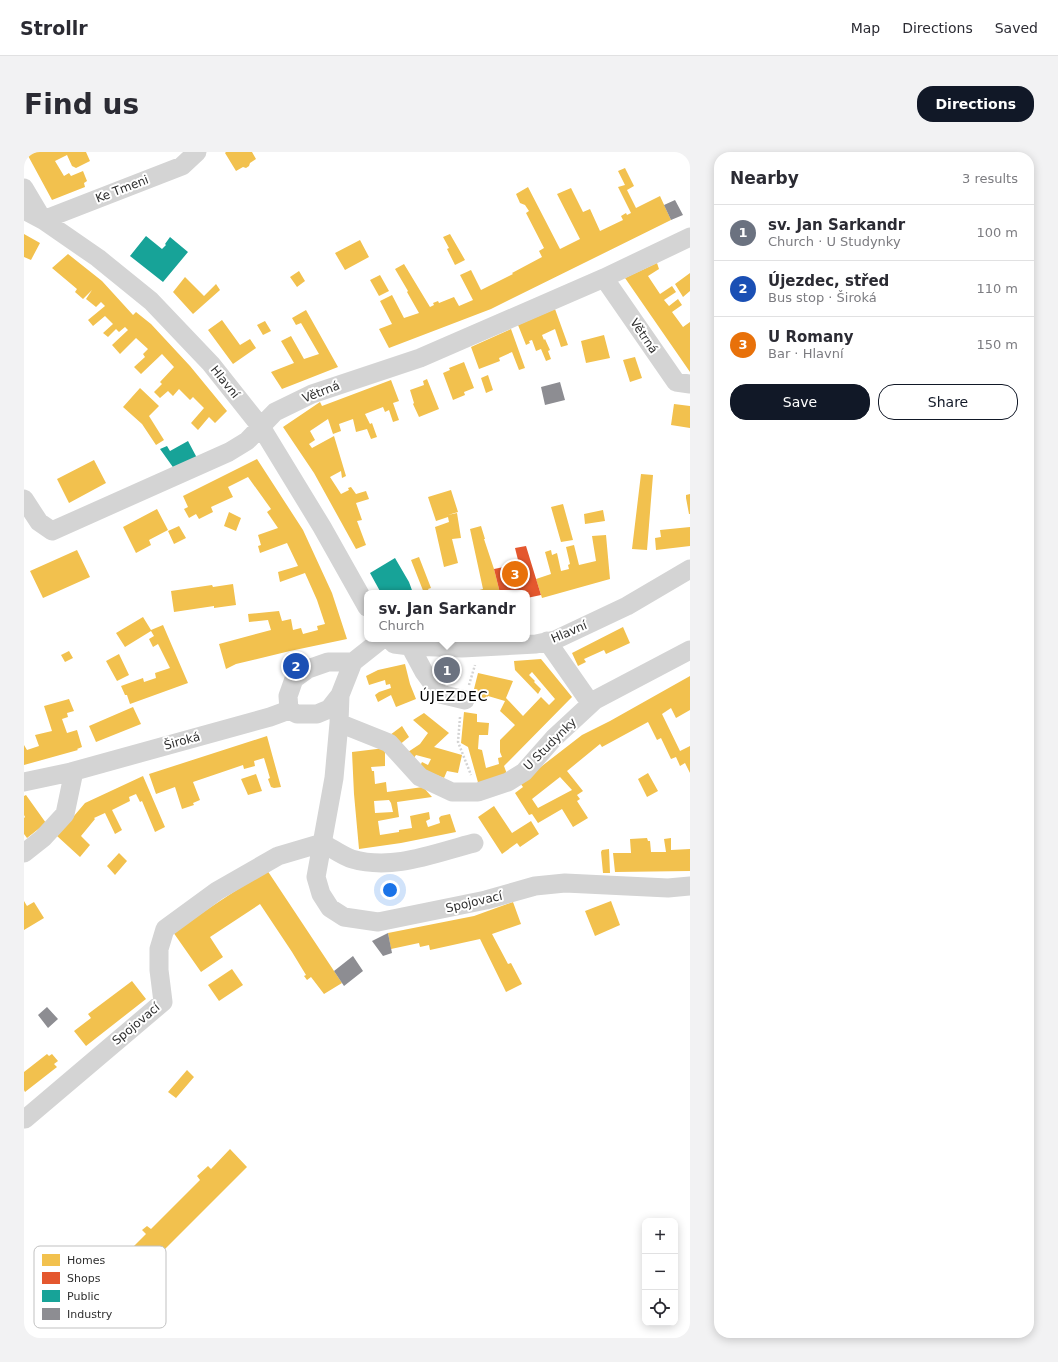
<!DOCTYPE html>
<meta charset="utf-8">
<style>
:root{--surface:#fff;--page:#f2f2f3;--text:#2b2b33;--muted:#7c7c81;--line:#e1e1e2;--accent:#111827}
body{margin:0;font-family:"DejaVu Sans",sans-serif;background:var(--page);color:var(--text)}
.controls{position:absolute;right:12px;bottom:12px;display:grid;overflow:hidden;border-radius:8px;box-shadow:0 2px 10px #0003}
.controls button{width:36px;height:36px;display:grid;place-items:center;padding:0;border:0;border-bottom:1px solid var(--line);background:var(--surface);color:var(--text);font:20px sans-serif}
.you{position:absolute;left:366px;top:738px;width:14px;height:14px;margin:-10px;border:3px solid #fff;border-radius:50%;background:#1a73e8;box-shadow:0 0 0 6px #1a73e833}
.badge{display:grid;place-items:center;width:26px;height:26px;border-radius:50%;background:var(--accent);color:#fff;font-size:13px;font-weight:700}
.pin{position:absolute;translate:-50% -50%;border:2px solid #fff;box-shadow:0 1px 4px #0006}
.popup{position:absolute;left:340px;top:438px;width:166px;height:52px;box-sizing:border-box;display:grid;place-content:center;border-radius:8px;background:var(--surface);filter:drop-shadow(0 1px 3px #0005);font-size:13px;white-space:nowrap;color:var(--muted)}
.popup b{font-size:15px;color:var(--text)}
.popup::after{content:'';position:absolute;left:50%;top:100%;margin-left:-8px;border:8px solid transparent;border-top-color:var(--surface)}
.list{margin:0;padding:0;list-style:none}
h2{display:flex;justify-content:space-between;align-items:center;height:52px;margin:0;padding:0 16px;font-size:17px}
h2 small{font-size:13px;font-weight:400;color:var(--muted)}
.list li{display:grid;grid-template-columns:26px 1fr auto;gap:12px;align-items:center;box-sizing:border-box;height:56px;padding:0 16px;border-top:1px solid var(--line)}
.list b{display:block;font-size:15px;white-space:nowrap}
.list p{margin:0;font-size:13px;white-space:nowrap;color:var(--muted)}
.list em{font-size:13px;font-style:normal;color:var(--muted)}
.actions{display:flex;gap:8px;padding:12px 16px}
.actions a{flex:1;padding:9px 0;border:1px solid var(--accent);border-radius:16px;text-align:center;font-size:14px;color:var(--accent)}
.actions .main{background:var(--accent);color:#fff}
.icon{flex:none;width:22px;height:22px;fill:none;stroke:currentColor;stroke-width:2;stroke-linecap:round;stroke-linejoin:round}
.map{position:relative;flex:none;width:666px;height:1186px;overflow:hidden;border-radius:16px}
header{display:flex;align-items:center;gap:24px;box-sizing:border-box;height:56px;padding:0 20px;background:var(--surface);border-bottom:1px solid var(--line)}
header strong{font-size:19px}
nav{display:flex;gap:22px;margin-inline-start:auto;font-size:14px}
.intro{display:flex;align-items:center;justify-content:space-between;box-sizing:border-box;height:96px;padding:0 24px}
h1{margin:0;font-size:28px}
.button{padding:10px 18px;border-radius:16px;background:var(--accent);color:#fff;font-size:14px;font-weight:700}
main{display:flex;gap:24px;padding:0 24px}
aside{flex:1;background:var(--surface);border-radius:16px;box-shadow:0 2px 10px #0003}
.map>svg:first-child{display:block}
.homes{fill:#f2c14e;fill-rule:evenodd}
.shops{fill:#e4572e}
.public{fill:#17a398}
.industry{fill:#8d8d92}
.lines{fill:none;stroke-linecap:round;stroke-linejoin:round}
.path{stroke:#d4d4d4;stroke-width:2.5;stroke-dasharray:2 2;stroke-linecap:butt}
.minor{stroke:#d4d4d4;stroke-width:19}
.labels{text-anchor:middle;stroke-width:4;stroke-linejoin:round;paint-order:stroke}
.street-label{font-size:12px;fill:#2f2f2f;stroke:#fff}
.quarter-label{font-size:14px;letter-spacing:1px;fill:#000;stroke:#fff}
.key{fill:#fff;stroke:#c1c1c1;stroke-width:1}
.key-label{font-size:11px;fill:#2f2f2f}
</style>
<header>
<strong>Strollr</strong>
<nav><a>Map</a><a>Directions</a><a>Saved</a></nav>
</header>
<div class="intro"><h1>Find us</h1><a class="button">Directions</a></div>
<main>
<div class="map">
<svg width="666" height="1186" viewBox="0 0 666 1186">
<rect width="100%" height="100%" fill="#fff"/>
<path class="homes" d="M 2,0 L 62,0 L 66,9 L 52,16 L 48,14 L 43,3 L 31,9 L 40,24 L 45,21 L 47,24 L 59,19 L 63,29 L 60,31 L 61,35 L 28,48 Z
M 202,0 L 228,0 L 232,7 L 226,11 L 225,14 L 222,16 L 219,15 L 212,19 L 201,1 Z
M 601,16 L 610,34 L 603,38 L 612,56 L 636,44 L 647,68 L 467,157 L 365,196 L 355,177 L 368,172 L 356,149 L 368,143 L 380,166 L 395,161 L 383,140 L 384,139 L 371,117 L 380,112 L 406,155 L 410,153 L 409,151 L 414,149 L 415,151 L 430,145 L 435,154 L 449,148 L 436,123 L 447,118 L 457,138 L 489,122 L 488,121 L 518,105 L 515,99 L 520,96 L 502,61 L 505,59 L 501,53 L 496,51 L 492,42 L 504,35 L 536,97 L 556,87 L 533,42 L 547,36 L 559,60 L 566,57 L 576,79 L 599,68 L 597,64 L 602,61 L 603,63 L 607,61 L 594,35 L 601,33 L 594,19 Z
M 0,82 L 16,91 L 7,108 L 0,105 Z
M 426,82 L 441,108 L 431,113 L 423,97 L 425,96 L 419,85 Z
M 336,88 L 345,105 L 321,118 L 311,101 Z
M 44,102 L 78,129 L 109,163 L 112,160 L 127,172 L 166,214 L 203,259 L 191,271 L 185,265 L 174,278 L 167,271 L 180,256 L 169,245 L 166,248 L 155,237 L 149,244 L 144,239 L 136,246 L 130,240 L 138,232 L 136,230 L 150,215 L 138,202 L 117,222 L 110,215 L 121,205 L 119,202 L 124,197 L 112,186 L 96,202 L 88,193 L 104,178 L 101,175 L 95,180 L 92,177 L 84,185 L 79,181 L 89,172 L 81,164 L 69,174 L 64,168 L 81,154 L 77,150 L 72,155 L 62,147 L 68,138 L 59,147 L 51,140 L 53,137 L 28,116 Z
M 633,111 L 635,117 L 624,124 L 636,142 L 648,134 L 652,140 L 640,148 L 645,154 L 654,147 L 658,153 L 648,160 L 659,175 L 666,170 L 666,220 L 601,126 Z
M 275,119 L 281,129 L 273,135 L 266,125 Z
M 666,121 L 666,139 L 659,145 L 651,132 Z
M 356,123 L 365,139 L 355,144 L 346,128 Z
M 161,125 L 180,144 L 192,132 L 196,138 L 169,162 L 149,140 Z
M 531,157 L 544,193 L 537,195 L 531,177 L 518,183 L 520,188 L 521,187 L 526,198 L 524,199 L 527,207 L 522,209 L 517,197 L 512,199 L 508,188 L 505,189 L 506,191 L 502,193 L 494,173 Z
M 282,158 L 314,215 L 258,237 L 247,220 L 270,211 L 257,189 L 267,184 L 280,207 L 295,202 L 277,171 L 272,173 L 268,166 Z
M 198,168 L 216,193 L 226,187 L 232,196 L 209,212 L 184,178 Z
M 241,169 L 247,179 L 239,183 L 233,173 Z
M 487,177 L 501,216 L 495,218 L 488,200 L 475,206 L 476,209 L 455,217 L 447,195 Z
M 580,183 L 586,206 L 562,211 L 557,189 Z
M 611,205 L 618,226 L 606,230 L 599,208 Z
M 440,210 L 450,236 L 440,240 L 441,243 L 429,248 L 419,221 L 426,218 L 425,216 Z
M 464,223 L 469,238 L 462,241 L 457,226 Z
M 403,227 L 415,257 L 395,265 L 389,252 L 390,251 L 386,238 L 400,233 L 399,229 Z
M 367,228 L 375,249 L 369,251 L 375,268 L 369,270 L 365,258 L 361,260 L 359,255 L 341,262 L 346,272 L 348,271 L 353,285 L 347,287 L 343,277 L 332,280 L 329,267 L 315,272 L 317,279 L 309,282 L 304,267 L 286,279 L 291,288 L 285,292 L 288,296 L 310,284 L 322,324 L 318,326 L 317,319 L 306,325 L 317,342 L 325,338 L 324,336 L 327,335 L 332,342 L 342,339 L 345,347 L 332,351 L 338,368 L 333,369 L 342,393 L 332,397 L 290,321 L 259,275 L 296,250 L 298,254 Z
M 116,236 L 135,254 L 125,264 L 140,288 L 132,293 L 118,272 L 99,255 Z
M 650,252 L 666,254 L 666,276 L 647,273 Z
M 233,307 L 279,378 L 308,441 L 323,487 L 266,499 L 212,512 L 202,517 L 195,492 L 247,478 L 244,468 L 225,470 L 224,462 L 255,459 L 258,469 L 267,467 L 269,478 L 277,476 L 279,482 L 294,478 L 293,474 L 301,472 L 293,448 L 281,421 L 256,430 L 254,420 L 274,414 L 263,391 L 236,401 L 234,394 L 237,393 L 234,383 L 254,376 L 243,360 L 247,357 L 224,325 L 204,335 L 209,345 L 187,355 L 189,360 L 175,367 L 172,362 L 165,366 L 160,357 L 164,355 L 159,344 Z
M 70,308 L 82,331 L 45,351 L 33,327 Z
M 617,322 L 629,323 L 623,398 L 608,397 Z
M 427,338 L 434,360 L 424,363 L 433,361 L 437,386 L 428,387 L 434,411 L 420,415 L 411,375 L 425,370 L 424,365 L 412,369 L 404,345 Z
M 666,342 L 666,362 L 665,362 L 662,346 L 662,343 Z
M 539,352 L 549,388 L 537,390 L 527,355 Z
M 133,357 L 144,378 L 125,388 L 127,393 L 112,401 L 99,375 Z
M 579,358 L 581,369 L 561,372 L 560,362 Z
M 205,360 L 217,366 L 212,379 L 200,374 Z
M 155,374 L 162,386 L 150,392 L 144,379 Z
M 457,374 L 461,387 L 460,387 L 470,417 L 476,441 L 445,441 L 459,437 L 446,377 Z
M 666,375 L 666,394 L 632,398 L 631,386 L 637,385 L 636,378 Z
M 582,383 L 586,427 L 518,446 L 512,427 L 527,422 L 521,400 L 527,398 L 528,403 L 533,401 L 537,419 L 545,417 L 544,413 L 546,412 L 542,395 L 550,393 L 555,413 L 572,409 L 568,384 Z
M 53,398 L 66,425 L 19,446 L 6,419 Z
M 395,405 L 407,436 L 404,437 L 406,441 L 400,441 L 387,408 Z
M 209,432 L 212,453 L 190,456 L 190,454 L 150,460 L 147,439 L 188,433 L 189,435 Z
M 119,465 L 127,478 L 139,473 L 164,531 L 106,552 L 103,543 L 101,543 L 97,534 L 119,526 L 120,530 L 132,526 L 131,521 L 146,516 L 134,492 L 129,495 L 125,487 L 130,484 L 127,479 L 101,495 L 92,481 Z
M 599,475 L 606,491 L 582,502 L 580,498 L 560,507 L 562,510 L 554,514 L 548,501 Z
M 45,499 L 49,506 L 41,510 L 37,503 Z
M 95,502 L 105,523 L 93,529 L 82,509 Z
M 517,507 L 548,545 L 480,614 L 483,622 L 455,634 L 444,595 L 437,591 L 440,560 L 453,562 L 453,570 L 465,571 L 464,583 L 455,583 L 454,597 L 458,598 L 462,616 L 475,612 L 474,606 L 478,605 L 476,600 L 476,588 L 491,573 L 476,559 L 481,549 L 464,544 L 463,548 L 448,545 L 454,521 L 489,529 L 482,546 L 499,564 L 517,545 L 525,553 L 531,547 L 508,520 L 505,523 L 511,529 L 510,530 L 517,537 L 514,542 L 491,518 L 490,509 Z
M 381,512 L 386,532 L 392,547 L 372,555 L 367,543 L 354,550 L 351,543 L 355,540 L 367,536 L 366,532 L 362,533 L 361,528 L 345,533 L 342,524 L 354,518 Z
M 666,524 L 666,558 L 652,566 L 647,556 L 638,562 L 656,599 L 666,594 L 666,621 L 661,611 L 656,614 L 652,605 L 647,607 L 637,586 L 633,588 L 624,570 L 578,595 L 576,592 L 543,619 L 559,639 L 553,643 L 556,647 L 553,649 L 564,666 L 549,675 L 538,657 L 514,671 L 508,662 L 505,663 L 491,641 L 499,635 L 496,631 L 558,583 L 586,569 ZM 536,625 L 548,638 L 514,656 L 508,647 Z
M 45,547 L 50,559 L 43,561 L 44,565 L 38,567 L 43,581 L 53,578 L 58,595 L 53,597 L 54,598 L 0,613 L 0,593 L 3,598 L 15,594 L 11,583 L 28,579 L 20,554 Z
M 109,555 L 117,572 L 72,590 L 65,574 Z
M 400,561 L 425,581 L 410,595 L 438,603 L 434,621 L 423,619 L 420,626 L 395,616 L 398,610 L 404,613 L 407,607 L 392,603 L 387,610 L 381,602 L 396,592 L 404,581 L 389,568 Z
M 378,574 L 385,585 L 374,594 L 366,583 Z
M 243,584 L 257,635 L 250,636 L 247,635 L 244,627 L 246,626 L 240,606 L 230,609 L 231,614 L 220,617 L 219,613 L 169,630 L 176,648 L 169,651 L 170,653 L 158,657 L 151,635 L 132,642 L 125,622 Z
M 361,596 L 361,614 L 347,615 L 348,619 L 350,619 L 351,632 L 362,630 L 363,640 L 399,635 L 408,645 L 373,650 L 375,665 L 354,669 L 356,683 L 375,680 L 375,678 L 388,676 L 386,664 L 405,660 L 406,667 L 402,669 L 404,675 L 416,671 L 415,666 L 417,664 L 426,662 L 432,680 L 377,691 L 335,697 L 330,642 L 328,600 ZM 365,648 L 367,651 L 369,660 L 351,661 L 350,649 Z
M 624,621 L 634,639 L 623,645 L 614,627 Z
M 232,622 L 238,639 L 224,643 L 217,627 Z
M 119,624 L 141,675 L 131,680 L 118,649 L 116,650 L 112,642 L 105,645 L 106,649 L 88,658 L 98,678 L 91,682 L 81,661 L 70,666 L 71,667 L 57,684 L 66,693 L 56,705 L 33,684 L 61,651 Z
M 2,643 L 22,671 L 3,686 L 0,682 L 0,666 L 1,665 L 0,663 L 0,644 Z
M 470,654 L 488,681 L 507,669 L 515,682 L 496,695 L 493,691 L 478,702 L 454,665 Z
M 623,686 L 624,689 L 626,689 L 627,700 L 642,700 L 640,687 L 647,686 L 647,698 L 666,697 L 666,719 L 591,720 L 589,701 L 607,701 L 606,687 Z
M 585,697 L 586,721 L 579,721 L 577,700 L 578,698 Z
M 95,701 L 103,709 L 91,723 L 83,714 Z
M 243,718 L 318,831 L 300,842 L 287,825 L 283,828 L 280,824 L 282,823 L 268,800 L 236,752 L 186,785 L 199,805 L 177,820 L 149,780 Z
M 0,749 L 3,754 L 10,750 L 20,766 L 0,778 Z
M 587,749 L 596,773 L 571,784 L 561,759 Z
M 489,750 L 497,772 L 468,782 L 484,812 L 487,811 L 498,832 L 482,840 L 456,787 L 406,798 L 405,793 L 396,795 L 395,791 L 367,797 L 364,781 L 450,764 Z
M 208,817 L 219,833 L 195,849 L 184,833 Z
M 108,829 L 122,847 L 62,894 L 50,879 L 67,866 L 64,862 Z
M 23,902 L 25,904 L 28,902 L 34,909 L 30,912 L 33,915 L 1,940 L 0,938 L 0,920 Z
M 163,918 L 170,925 L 152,946 L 144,940 Z
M 206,997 L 223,1015 L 113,1125 L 95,1109 L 122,1082 L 118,1078 L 123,1074 L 127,1077 L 176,1028 L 173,1024 L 184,1014 L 187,1017 Z"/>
<path class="shops" d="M 502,394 L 517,443 L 503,446 L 503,441 L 476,441 L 470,417 L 495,412 L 491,396 Z"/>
<path class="public" d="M 122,84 L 138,97 L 142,93 L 141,92 L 146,85 L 164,100 L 139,130 L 106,104 Z
M 164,289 L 173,306 L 151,318 L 136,297 L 143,294 L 146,299 Z
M 371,406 L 385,430 L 389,441 L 357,441 L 346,421 Z
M 423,506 L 431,509 L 435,517 L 432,525 L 424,529 L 417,527 L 411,518 L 413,511 Z"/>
<path class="industry" d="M 651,48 L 659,63 L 647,68 L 640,53 Z
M 536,230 L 541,248 L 521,253 L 517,235 Z
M 364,781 L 368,801 L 359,804 L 348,789 Z
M 329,804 L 339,819 L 320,834 L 310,819 Z
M 23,855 L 34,867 L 24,876 L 14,863 Z"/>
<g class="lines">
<path class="path" d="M 445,533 L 451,513
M 436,565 L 434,590 L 447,623"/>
<path class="minor" d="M 0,36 L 19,68 L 158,14 L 173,0
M 0,58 L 19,68 L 74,106 L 127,149 L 187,212 L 237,275 L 298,375 L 343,455
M 580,126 L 652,230 L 666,232
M 0,347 L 15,370 L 28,379 L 205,300 L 223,289 L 251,260 L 288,242 L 396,206 L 580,126 L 666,85
M 366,487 L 370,492 L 386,494 L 438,496 L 512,492 L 531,488 L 603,454 L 666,417
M 523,489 L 567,552
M 386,494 L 400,520 L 416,542 L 441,548
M 316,543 L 315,571 L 310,626 L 292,725 L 297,742 L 306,756 L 320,765 L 354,770 L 462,748 L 511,734 L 541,731 L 644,736 L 666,734
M 265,558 L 264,544 L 270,527 L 284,517 L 304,510 L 329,510
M 315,571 L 365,591 L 396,625 L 428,640 L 454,640 L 484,630 L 500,620 L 530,586 L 571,548 L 666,498
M 0,630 L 47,620 L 246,565 L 265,558 L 273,562 L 293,562 L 305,557 L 316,543 L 329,510 L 358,487
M 0,701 L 19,686 L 41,662 L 50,619
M 1,967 L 139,850 L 135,818 L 135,797 L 141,777 L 193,739 L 254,704 L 298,691 C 308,696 318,704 328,707 C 369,719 411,701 450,691"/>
</g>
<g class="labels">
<g class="street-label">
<text transform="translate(98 37) rotate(-21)" y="4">Ke Tmeni</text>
<text transform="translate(620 184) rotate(56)" y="4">Větrná</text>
<text transform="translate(201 230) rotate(51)" y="4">Hlavní</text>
<text transform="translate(297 240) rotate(-21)" y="4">Větrná</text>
<text transform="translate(545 480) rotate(-23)" y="4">Hlavní</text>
<text transform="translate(158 589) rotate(-15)" y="4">Široká</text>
<text transform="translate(526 592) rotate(-45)" y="4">U Studynky</text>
<text transform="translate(450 750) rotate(-13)" y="4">Spojovací</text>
<text transform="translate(112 872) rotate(-40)" y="4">Spojovací</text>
</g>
<g class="quarter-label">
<text x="430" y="549">ÚJEZDEC</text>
</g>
</g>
<rect x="10" y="1094" width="132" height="82" rx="6" class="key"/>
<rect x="18" y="1102" width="18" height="12" fill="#f2c14e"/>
<rect x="18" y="1120" width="18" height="12" fill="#e4572e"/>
<rect x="18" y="1138" width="18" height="12" fill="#17a398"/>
<rect x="18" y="1156" width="18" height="12" fill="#8d8d92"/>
<g class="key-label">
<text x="43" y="1112">Homes</text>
<text x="43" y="1130">Shops</text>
<text x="43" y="1148">Public</text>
<text x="43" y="1166">Industry</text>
</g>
</svg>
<div class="controls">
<button>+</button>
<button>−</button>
<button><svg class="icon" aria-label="locate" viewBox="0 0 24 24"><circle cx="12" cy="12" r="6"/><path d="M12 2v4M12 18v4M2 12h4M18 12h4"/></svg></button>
</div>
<div class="you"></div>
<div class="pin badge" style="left:423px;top:518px;background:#6b7280">1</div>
<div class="popup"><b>sv. Jan Sarkandr</b>Church</div>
<div class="pin badge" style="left:272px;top:514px;background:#1a4fb4">2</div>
<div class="pin badge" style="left:491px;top:422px;background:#e8710a">3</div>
</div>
<aside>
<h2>Nearby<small>3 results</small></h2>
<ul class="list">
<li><span class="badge" style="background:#6b7280">1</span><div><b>sv. Jan Sarkandr</b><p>Church · U Studynky</p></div><em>100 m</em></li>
<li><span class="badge" style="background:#1a4fb4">2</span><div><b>Újezdec, střed</b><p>Bus stop · Široká</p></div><em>110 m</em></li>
<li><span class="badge" style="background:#e8710a">3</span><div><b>U Romany</b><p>Bar · Hlavní</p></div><em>150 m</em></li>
</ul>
<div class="actions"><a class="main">Save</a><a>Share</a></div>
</aside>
</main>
